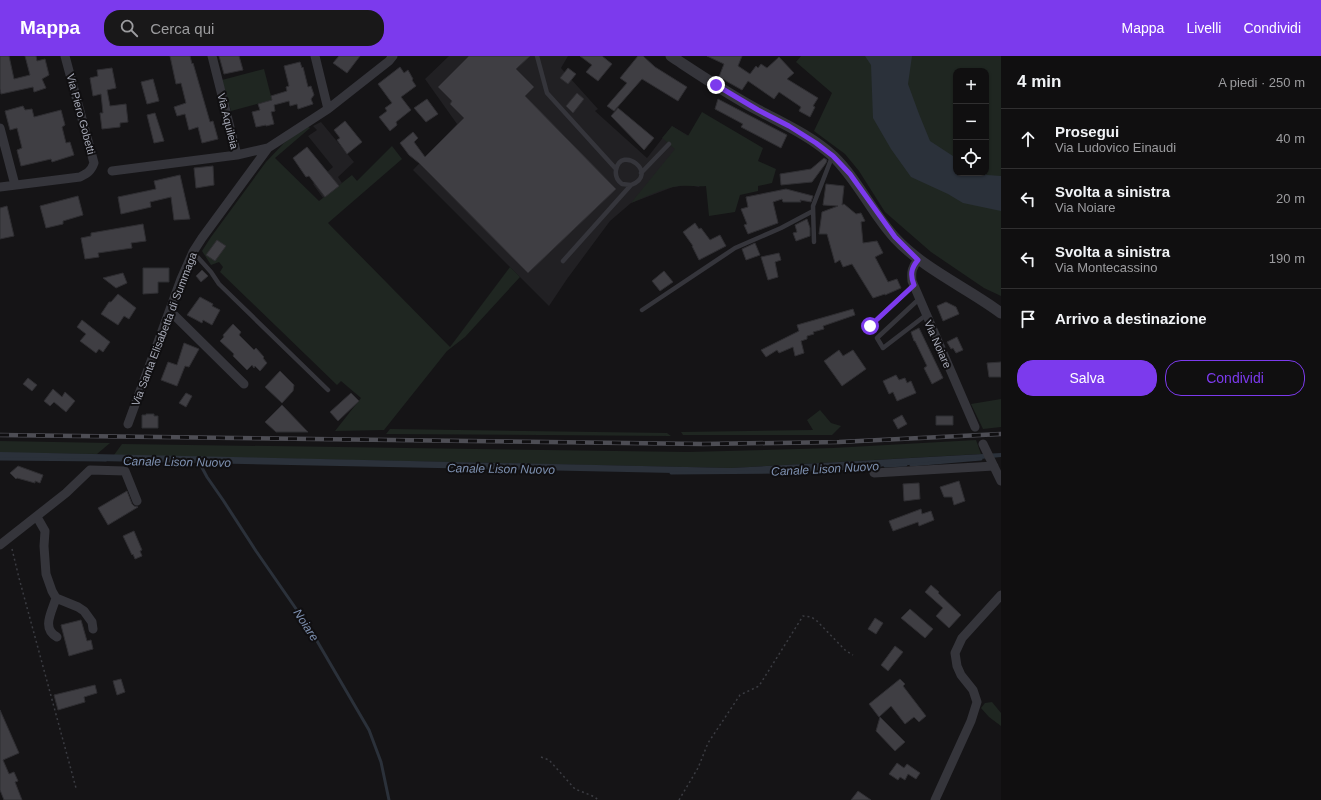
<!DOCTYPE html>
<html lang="it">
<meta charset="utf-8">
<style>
:root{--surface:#100f10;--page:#191819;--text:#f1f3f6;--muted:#9c9c9f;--line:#302f30;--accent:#7c3aed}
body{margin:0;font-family:Helvetica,sans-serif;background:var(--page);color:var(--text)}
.controls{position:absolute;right:12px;top:12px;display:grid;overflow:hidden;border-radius:8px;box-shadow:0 1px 3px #0004}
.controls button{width:36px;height:36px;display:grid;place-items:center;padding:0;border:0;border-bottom:1px solid var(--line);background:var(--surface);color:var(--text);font:20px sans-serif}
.stop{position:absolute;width:12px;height:12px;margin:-9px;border:3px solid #7c3aed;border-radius:50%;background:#fff}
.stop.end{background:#7c3aed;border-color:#fff;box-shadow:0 1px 4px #0008}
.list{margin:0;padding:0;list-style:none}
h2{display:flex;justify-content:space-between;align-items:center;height:52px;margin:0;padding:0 16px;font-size:17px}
h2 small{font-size:13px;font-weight:400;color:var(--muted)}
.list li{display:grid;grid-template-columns:26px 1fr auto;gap:12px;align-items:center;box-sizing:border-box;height:60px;padding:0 16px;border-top:1px solid var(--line)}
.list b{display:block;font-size:15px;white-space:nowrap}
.list p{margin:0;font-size:13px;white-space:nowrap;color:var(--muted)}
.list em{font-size:13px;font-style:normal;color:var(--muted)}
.actions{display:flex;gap:8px;padding:12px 16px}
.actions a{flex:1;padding:9px 0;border:1px solid var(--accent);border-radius:16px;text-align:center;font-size:14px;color:var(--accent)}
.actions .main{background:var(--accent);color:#fff}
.icon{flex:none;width:22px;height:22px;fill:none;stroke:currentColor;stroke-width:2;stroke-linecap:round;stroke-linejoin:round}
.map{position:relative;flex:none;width:1001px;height:744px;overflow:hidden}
header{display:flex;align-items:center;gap:24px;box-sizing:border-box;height:56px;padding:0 20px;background:var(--accent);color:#fff}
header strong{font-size:19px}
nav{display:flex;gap:22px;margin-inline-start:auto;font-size:14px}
.search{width:280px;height:36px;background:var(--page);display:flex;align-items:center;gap:10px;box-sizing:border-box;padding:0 14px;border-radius:16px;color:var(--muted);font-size:15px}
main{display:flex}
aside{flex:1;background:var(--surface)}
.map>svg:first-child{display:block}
.built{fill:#212023}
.green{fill:#1f2621;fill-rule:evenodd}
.water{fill:#2b313a}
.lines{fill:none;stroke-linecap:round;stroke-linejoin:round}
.stream{stroke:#2b313a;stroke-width:3}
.building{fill:#3f3e43;stroke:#2f2e32}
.path{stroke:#3b3c42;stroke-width:1.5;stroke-dasharray:2 3;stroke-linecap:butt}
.service{stroke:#35353b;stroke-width:4.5}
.minor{stroke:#35353b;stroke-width:9}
.tertiary{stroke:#35353b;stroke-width:11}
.rail-casing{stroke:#4d4d54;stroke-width:4.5}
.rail{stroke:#100f11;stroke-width:3;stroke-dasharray:9;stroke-linecap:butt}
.route{stroke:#7c3aed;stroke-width:5}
.labels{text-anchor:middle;stroke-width:4;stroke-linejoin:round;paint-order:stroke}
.street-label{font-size:11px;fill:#a6a9b6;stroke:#100f11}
.water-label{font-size:12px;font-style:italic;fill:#7e91b1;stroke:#100f11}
</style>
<header>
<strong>Mappa</strong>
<div class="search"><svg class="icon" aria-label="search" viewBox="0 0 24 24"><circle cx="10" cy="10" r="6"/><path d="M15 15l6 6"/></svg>Cerca qui</div>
<nav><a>Mappa</a><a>Livelli</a><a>Condividi</a></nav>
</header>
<main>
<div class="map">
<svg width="1001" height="744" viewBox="0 0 1001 744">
<rect width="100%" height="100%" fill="#151416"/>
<path class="built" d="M 449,0 L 568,0 L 561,12 L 598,53 L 595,55 L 647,102 L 672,70 L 720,98 L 699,131 L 688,129 L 673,131 L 631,147 L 610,165 L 567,223 L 549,250 L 413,114 L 457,68 L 425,23 Z
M 321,66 L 354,106 L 338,121 L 342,127 L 323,142 L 313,128 L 333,111 L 308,80 L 317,74 L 313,70 Z"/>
<path class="green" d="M 801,0 L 1001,0 L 1001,240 L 984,232 L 931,196 L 885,156 L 859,115 L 845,98 L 814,75 L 832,37 L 796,6 ZM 956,15 L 986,15 L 986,117 L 956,117 Z
M 264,13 L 272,44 L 231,55 L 222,24 Z
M 702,56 L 763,92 L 758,105 L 776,113 L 772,127 L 758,130 L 758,135 L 740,139 L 735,156 L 709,160 L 706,130 C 695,131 684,128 673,131 C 659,134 645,141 631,147 L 675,93 L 662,82 L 672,70 L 688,80 Z
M 307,70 L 310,72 L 275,102 L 319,145 L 352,119 L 357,125 L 392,90 L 402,103 L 328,167 L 450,291 L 510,211 L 520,221 L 465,281 L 447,295 L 384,374 L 335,375 L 361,342 L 341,325 L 337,329 L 220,216 L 223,211 L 219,206 L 211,209 L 202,195 L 211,181 L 266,106 L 284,87 Z
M 1001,343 L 1001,371 L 983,373 L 971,348 Z
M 820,354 L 831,367 L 841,370 L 832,379 L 683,379 L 681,376 L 813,374 L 807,364 Z
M 390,373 L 667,377 L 671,380 L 386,378 Z
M 976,384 L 981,398 L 731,412 L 114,399 L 122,388 L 688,396 L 833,392 Z
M 0,385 L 110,387 L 97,398 L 0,397 Z
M 992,646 L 1001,657 L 1001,670 L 989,661 L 981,652 L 985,647 Z"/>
<path class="water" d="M 865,0 L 912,0 L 908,28 L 919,58 L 930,85 L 956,102 L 956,117 L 983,117 L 987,119 L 1001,120 L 1001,155 L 963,147 L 948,138 L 911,121 L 891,93 L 873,62 L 871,9 Z
M 0,396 L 731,412 L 1001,397 L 1001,401 L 928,408 L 773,416 L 674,417 L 0,403 Z"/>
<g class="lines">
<path class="stream" d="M 0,403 L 106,404
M 199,406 L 207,421 L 223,444 L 256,495 L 310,573 L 369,674 L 381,706 L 389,744
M 911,409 L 981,403
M 885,410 L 906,409
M 859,411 L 880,410
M 835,413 L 854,412
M 809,414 L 828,413
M 783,416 L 804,414
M 671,417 L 778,416"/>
</g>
<path class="building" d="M 0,0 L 9,0 L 14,23 L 30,19 L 25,0 L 36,0 L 37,5 L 45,3 L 49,19 L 42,23 L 46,32 L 34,36 L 33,31 L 1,38 L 0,33 Z
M 170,0 L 190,0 L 192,8 L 193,7 L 210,66 L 213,65 L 218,83 L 202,87 L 198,71 L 189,74 L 185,58 L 177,60 L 174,51 L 186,47 L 181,27 L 176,28 Z
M 219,0 L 239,0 L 243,14 L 224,18 Z
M 339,0 L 360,0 L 347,17 L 333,7 Z
M 469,0 L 530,0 L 516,13 L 534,31 L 525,40 L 616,133 L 528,217 L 419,107 L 409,99 L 400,87 L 413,76 L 418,82 L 414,86 L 425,101 L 464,62 L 450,48 L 452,45 L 438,31 Z
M 580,0 L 602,0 L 612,8 L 598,25 L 586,16 L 592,9 Z
M 638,0 L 643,0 L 655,11 L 687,31 L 678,45 L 642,23 L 614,55 L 607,50 L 627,27 L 620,22 Z
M 707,0 L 742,0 L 738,10 L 750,18 L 756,10 L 758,12 L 761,8 L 767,12 L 779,1 L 794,17 L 787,23 L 818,42 L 813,50 L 815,51 L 810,61 L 799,55 L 801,51 L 779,36 L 774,43 L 748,25 L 742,34 L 719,21 L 724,8 Z
M 300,6 L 302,12 L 303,11 L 308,31 L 311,30 L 314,39 L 311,43 L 313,48 L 298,53 L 297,48 L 290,50 L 289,45 L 274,49 L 275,55 L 271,56 L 274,68 L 266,70 L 266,69 L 256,71 L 252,56 L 260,54 L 258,48 L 272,44 L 271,40 L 287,35 L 286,31 L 289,30 L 284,10 Z
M 400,11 L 404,17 L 408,14 L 413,23 L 412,24 L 416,30 L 401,41 L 411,54 L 396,66 L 397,69 L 390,75 L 379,61 L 387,55 L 385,52 L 392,47 L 378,28 Z
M 112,12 L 116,32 L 107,34 L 110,50 L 126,48 L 128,66 L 120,67 L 120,71 L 102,73 L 100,57 L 103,57 L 101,38 L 93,40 L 90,22 L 98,20 L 97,14 Z
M 568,12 L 576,18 L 568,28 L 560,22 Z
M 153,23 L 159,45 L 147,48 L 141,26 Z
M 577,37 L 584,43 L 573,57 L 566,50 Z
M 427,43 L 438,58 L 426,66 L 414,52 Z
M 718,43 L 787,79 L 781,92 L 741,71 L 743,68 L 715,53 Z
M 23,50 L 25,54 L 32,53 L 34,61 L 61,54 L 65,69 L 62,71 L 66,87 L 70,86 L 74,99 L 52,106 L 51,103 L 21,110 L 17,94 L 22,92 L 17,72 L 10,74 L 5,55 Z
M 618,52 L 654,82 L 644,94 L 611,60 Z
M 155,57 L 164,85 L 154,87 L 147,59 Z
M 345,65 L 362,86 L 347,98 L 337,84 L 340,82 L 334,74 Z
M 307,91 L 339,130 L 325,141 L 309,120 L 306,121 L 293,102 Z
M 824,102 L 827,104 L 826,107 L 812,126 L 781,129 L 780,118 L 811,113 Z
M 213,110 L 214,129 L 196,132 L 194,112 Z
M 180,119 L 190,163 L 174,164 L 171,141 L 150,146 L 151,151 L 121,158 L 118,141 L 156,133 L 154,125 Z
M 826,128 L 844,130 L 842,149 L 844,148 L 856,158 L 861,157 L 865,165 L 861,166 L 863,187 L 877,185 L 883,197 L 875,201 L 888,226 L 897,223 L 901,232 L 885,239 L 885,238 L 873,242 L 852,208 L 843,211 L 840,204 L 835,207 L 827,178 L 819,178 L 822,156 L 838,150 L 823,149 Z
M 786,133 L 813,140 L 811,146 L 800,144 L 801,146 L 783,146 L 782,143 L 773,146 L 778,167 L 748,178 L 744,169 L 747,168 L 741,153 L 748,151 L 746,141 Z
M 78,140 L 83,159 L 63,165 L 63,168 L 46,172 L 40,150 Z
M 7,150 L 14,180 L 0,183 L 0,152 Z
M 807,163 L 810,172 L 810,180 L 796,185 L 793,177 L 797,176 L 795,169 Z
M 695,167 L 699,173 L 701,172 L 710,184 L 720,179 L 726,190 L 699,204 L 692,190 L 693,190 L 683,176 Z
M 143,168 L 146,185 L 131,187 L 132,192 L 98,197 L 99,201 L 85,203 L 81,182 L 91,180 L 91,177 Z
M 217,184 L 226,190 L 215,205 L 206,199 Z
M 755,187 L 760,199 L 746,204 L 742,193 Z
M 779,197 L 781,204 L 775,206 L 778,221 L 768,224 L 761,201 Z
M 143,212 L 169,212 L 169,226 L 158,226 L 158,237 L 143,238 Z
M 202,214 L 208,220 L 201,226 L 196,220 Z
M 664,215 L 673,226 L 660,235 L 652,225 Z
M 123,217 L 127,227 L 116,232 L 103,222 Z
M 118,238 L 136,252 L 129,263 L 124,260 L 118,269 L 101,258 L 109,246 L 111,246 Z
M 200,241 L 213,248 L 212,250 L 220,254 L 212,269 L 203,264 L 202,267 L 187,259 Z
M 946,246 L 956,251 L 959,258 L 943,265 L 937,250 Z
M 853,253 L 855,259 L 823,270 L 824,273 L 813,276 L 814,278 L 807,280 L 807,283 L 801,285 L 804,297 L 795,300 L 793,291 L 779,297 L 777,294 L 766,301 L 761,294 L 799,275 L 797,269 Z
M 82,264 L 110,286 L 103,296 L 99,293 L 96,297 L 80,285 L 86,278 L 77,271 Z
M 233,268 L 241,276 L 239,279 L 254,294 L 256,292 L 264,301 L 263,302 L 267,307 L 260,315 L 255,310 L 254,312 L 252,309 L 247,314 L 233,300 L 234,298 L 220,285 L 224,281 L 223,279 Z
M 919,272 L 943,322 L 932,328 L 924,312 L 927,310 L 915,285 L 914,285 L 911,276 Z
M 957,281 L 963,294 L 956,297 L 953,292 L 951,293 L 947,286 Z
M 184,287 L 199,293 L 189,311 L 185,310 L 177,330 L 161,324 L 168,306 L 177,309 Z
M 839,294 L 843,300 L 853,294 L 866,313 L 842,330 L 824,305 Z
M 1001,306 L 1001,321 L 989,321 L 987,307 Z
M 280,315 L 294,329 L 293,335 L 282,347 L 265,331 Z
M 896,319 L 899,324 L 905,322 L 907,327 L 911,325 L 916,337 L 897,345 L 893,336 L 889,338 L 883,325 Z
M 28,322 L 37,329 L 32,335 L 23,328 Z
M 53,333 L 62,341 L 65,336 L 75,345 L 66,356 L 54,346 L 50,350 L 44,345 Z
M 186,337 L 192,340 L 186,351 L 179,347 Z
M 351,337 L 359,345 L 338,365 L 330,356 Z
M 282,349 L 308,376 L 276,376 L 265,366 Z
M 146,358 L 154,358 L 154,360 L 158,360 L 158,372 L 142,372 L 142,359 L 146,359 Z
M 902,359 L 907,368 L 898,373 L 893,364 Z
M 936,360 L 953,360 L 953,369 L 936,369 Z
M 18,410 L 43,419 L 40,427 L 35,425 L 35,427 L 17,422 L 16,423 L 10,417 Z
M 959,425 L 965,445 L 954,449 L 952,441 L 944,441 L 940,431 Z
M 919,427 L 920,443 L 904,445 L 903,428 Z
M 127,435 L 132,448 L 134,450 L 138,451 L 108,469 L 98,452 Z
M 921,453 L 922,458 L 931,455 L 934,464 L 919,470 L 918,466 L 893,475 L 889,465 Z
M 134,475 L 142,494 L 140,495 L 142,500 L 135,503 L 133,498 L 132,499 L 123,480 Z
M 931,529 L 939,536 L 938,537 L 961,559 L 949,572 L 936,560 L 943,552 L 925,536 Z
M 910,553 L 933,573 L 925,582 L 901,562 Z
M 875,562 L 883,567 L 876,578 L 868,573 Z
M 81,564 L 87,585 L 91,584 L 93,593 L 69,600 L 61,569 Z
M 895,590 L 903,596 L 888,615 L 881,609 Z
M 121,623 L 125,636 L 117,639 L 113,625 Z
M 900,623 L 905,628 L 903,630 L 926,660 L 919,666 L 914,661 L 905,668 L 891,650 L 879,661 L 869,648 Z
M 95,629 L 97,637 L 84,641 L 85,646 L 58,654 L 54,639 Z
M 0,654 L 19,697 L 3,704 L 9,718 L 14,716 L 18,725 L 15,726 L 22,744 L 4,744 L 0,734 Z
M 880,661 L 905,686 L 895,695 L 876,675 Z
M 897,707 L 904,712 L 907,708 L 920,717 L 916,723 L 908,718 L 905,724 L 900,721 L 898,724 L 889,718 Z
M 858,735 L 871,744 L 851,744 Z"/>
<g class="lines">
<path class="path" d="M 12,493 L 19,522 L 76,732
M 541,701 L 549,704 L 575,733 L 595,741 L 598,744
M 679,744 L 698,712 L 708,687 L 740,639 L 759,630 L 803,560 L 811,561 L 816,564 L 846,595 L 853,599"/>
<path class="service" d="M 537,0 L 547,37 L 616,113
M 641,117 L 669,88
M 814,186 L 813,150 L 832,101
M 193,196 L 211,216 L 219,228 L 328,334
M 563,205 L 631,129 C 660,118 621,88 616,114 C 615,120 618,125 622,128 L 631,129
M 919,243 L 877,282 L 883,292 L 926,259
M 642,254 L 735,192 L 781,172 L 813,155
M 870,270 L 914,229"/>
<path class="minor" d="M 212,0 L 237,99 L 268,92
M 315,0 L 328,53
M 0,72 L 15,129
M 112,115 L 237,99
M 0,131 L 80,121 C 88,117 91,115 94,107 L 65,0
M 918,204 C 912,211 911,216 912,225 L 975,371
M 170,255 L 244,328
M 128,368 L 181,223 L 193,196 L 202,182 L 268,92 L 328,53 L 389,5 L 393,0
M 983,388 L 1001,425
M 874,417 L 994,410
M 37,461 L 45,475 L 44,490 L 46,518 L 52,535 L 56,542 L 78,551 L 84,555 L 92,566 L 93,573
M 0,489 L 66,437 L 90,414 L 125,415 L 137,445
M 56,542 C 52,556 41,572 57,581
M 935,744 L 971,665 L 977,646 L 973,634 L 961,619 L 957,610 L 955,597 L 962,582 L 1001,539"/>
<path class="tertiary" d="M 671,0 C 700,19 728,38 758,54 C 784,68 811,80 833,100 C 858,124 872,157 895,182 C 925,214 966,231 1001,257"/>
<g class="rail-casing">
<path id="rail" d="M 0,379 L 703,388 L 839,386 L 1001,378"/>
</g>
<use href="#rail" class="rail"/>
</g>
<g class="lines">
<path class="route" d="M 716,29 L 758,54 L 789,70 L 816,87 L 833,100 L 850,118 L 895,181 L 918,204 C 911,212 910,219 914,229 L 870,270"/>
</g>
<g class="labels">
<g class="street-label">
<text transform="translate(81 58) rotate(75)" y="4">Via Piero Gobetti</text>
<text transform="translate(228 65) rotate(76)" y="4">Via Aquileia</text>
<text transform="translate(164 273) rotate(-69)" y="4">Via Santa Elisabetta di Summaga</text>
<text transform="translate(938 288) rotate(66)" y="4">Via Noiare</text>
</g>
<g class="water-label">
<text transform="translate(177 406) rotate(1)" y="4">Canale Lison Nuovo</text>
<text transform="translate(501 413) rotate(1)" y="4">Canale Lison Nuovo</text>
<text transform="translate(825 413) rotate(-3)" y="4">Canale Lison Nuovo</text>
<text transform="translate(306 569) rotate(57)" y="4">Noiare</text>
</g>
</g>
</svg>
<div class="controls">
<button>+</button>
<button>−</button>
<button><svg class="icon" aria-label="locate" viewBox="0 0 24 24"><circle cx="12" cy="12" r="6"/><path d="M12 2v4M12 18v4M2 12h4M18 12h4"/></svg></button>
</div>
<div class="stop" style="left:870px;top:270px"></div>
<div class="stop end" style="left:716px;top:29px"></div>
</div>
<aside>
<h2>4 min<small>A piedi · 250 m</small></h2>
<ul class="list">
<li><svg class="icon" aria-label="ahead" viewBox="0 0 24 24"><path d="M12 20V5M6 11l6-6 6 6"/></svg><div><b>Prosegui</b><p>Via Ludovico Einaudi</p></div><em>40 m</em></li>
<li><svg class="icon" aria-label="left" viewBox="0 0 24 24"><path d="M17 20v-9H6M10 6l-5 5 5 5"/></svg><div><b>Svolta a sinistra</b><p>Via Noiare</p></div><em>20 m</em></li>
<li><svg class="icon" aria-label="left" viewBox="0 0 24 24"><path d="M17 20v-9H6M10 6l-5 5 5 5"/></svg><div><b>Svolta a sinistra</b><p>Via Montecassino</p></div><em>190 m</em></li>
<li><svg class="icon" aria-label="arrive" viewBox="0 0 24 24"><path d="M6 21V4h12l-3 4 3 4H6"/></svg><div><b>Arrivo a destinazione</b></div></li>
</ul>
<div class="actions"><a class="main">Salva</a><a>Condividi</a></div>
</aside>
</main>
